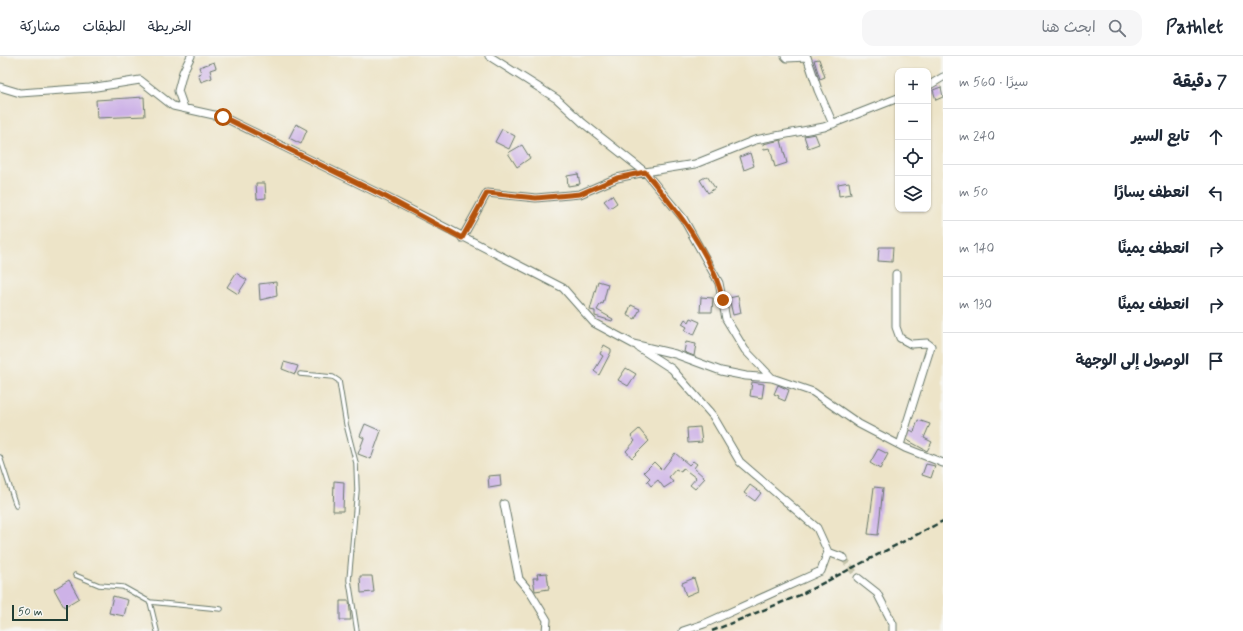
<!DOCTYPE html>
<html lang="ar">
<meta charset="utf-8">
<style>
:root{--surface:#fff;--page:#f6f6f7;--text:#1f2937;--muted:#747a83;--line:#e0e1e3}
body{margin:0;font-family:Mynerve,"Playpen Sans Arabic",sans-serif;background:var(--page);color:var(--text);direction:rtl}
.controls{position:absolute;right:12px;top:12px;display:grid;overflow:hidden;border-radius:8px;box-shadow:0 1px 3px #0004}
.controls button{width:36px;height:36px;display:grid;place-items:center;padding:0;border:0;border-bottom:1px solid var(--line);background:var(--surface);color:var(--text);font:20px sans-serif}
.scale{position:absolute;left:12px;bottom:10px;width:56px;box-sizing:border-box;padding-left:4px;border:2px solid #1f3d34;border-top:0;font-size:11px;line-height:14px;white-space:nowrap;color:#1f3d34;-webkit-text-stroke:3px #f6f6f2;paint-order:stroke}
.stop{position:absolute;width:12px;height:12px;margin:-9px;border:3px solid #b45309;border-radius:50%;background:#fff}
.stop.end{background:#b45309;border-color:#fff;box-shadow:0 1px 4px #0008}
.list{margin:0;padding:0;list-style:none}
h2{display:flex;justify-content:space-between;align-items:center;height:52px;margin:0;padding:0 16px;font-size:17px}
h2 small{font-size:13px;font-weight:400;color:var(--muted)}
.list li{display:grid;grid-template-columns:26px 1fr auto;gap:12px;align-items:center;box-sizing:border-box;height:56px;padding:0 16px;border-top:1px solid var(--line)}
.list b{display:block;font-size:15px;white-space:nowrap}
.list em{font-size:13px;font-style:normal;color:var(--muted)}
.icon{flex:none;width:22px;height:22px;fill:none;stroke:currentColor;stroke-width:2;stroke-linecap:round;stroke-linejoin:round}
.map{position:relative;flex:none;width:943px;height:575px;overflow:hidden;direction:ltr}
header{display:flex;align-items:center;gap:24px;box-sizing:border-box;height:56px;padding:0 20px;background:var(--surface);border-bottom:1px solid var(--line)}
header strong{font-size:19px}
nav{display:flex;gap:22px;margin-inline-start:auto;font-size:14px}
.search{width:280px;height:36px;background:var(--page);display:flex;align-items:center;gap:10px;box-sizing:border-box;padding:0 14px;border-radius:12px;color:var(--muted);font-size:15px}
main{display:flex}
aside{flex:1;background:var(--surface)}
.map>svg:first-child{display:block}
.building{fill:#cdb2e7}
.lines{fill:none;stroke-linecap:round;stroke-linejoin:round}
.minor-tunnel{stroke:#c4c3aa;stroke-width:7;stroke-dasharray:7 3.5;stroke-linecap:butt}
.service-casing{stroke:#677768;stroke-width:5.5}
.minor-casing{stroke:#677768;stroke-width:9}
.service{stroke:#fff;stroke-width:3.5}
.minor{stroke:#fff;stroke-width:7}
.rail{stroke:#1f3d34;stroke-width:2.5;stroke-dasharray:6 3;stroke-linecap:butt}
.route{stroke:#b45309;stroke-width:5}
</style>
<header>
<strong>Pathlet</strong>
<div class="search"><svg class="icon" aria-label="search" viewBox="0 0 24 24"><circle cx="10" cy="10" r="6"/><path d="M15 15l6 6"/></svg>ابحث هنا</div>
<nav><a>الخريطة</a><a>الطبقات</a><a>مشاركة</a></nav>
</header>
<main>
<aside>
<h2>7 دقيقة<small>سيرًا · 560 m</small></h2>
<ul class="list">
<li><svg class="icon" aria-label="ahead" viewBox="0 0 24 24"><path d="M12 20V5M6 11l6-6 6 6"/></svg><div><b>تابع السير</b></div><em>240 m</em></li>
<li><svg class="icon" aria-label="left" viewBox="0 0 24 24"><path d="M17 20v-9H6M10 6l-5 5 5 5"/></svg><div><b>انعطف يسارًا</b></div><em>50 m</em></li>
<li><svg class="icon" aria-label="right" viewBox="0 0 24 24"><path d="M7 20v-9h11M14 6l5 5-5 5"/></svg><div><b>انعطف يمينًا</b></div><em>140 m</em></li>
<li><svg class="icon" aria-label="right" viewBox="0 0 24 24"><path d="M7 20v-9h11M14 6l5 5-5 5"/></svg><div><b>انعطف يمينًا</b></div><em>130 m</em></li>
<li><svg class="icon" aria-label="arrive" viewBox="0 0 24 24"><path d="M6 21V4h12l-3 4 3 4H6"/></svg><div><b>الوصول إلى الوجهة</b></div></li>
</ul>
</aside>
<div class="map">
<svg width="943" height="575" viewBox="0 0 943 575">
<rect width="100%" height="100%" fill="#f6f6f2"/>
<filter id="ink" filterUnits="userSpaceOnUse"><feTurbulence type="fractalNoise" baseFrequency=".025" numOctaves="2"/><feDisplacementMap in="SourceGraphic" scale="8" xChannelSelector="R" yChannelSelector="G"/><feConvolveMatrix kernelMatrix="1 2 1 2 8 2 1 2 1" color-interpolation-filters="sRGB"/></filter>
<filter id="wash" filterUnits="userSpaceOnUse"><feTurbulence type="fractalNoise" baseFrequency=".012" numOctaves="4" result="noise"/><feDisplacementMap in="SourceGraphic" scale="16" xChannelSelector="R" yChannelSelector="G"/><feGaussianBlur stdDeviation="0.9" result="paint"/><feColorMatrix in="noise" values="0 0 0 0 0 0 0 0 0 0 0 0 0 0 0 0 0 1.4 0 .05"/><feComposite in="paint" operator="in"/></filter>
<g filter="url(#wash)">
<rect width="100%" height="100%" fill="#ede4c8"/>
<g id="blocks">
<path class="building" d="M 819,3 L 825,21 L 820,23 L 814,4 Z
M 214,6 L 216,12 L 210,14 L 212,22 L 201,26 L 198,18 L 201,17 L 199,11 Z
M 941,31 L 943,41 L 936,44 L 933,34 Z
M 144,41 L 145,60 L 97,62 L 96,44 Z
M 296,68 L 307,74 L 301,88 L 289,82 Z
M 502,73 L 515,80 L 509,93 L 495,86 Z
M 815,78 L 819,88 L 808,92 L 804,80 Z
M 781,84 L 787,107 L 775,111 L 770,92 L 764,93 L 763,88 Z
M 522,89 L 530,102 L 517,111 L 508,97 Z
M 750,97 L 754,110 L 744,114 L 740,101 Z
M 578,118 L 580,128 L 568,130 L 567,120 Z
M 707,120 L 715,132 L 708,137 L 700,124 Z
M 849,126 L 851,138 L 839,140 L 838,128 Z
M 256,127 L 265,127 L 266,142 L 257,143 Z
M 612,139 L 617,147 L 610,152 L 604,145 Z
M 879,191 L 893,191 L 892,206 L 878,205 Z
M 236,217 L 247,224 L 238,238 L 227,231 Z
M 598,225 L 608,228 L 603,248 L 601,247 L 597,254 L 613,263 L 612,265 L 595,260 L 595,255 L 590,254 Z
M 276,226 L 277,240 L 260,244 L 259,228 Z
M 738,240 L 741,257 L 733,259 L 729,242 Z
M 701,241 L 713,242 L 712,256 L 700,256 Z
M 631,249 L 640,253 L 635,263 L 627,259 Z
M 691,262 L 700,266 L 694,279 L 685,274 L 687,271 L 682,268 L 685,263 L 689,266 Z
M 686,286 L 696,288 L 694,300 L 684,296 Z
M 604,289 L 611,293 L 611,296 L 599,319 L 594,315 L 603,300 L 600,298 Z
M 284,306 L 298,310 L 295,318 L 282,313 Z
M 626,312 L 636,318 L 628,330 L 618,324 Z
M 752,326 L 764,328 L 762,342 L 750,340 Z
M 778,329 L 789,334 L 785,345 L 778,342 L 779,340 L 774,338 Z
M 918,364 L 930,368 L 924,382 L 932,386 L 927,395 L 907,384 L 910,374 L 914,376 Z
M 365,368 L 381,375 L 371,403 L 358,398 L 364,382 L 360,380 Z
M 700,371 L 702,386 L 688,387 L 687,372 Z
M 639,373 L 649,385 L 632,402 L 626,395 L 635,385 L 631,380 Z
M 878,393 L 888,398 L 880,413 L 870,407 Z
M 675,397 L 689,409 L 693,405 L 697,408 L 694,412 L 705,422 L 695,433 L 690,429 L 696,422 L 683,412 L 681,416 L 676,413 L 669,421 L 673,426 L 664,432 L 658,424 L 651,430 L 647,425 L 650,422 L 644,416 L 654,406 L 662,414 Z
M 926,408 L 935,410 L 931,422 L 922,419 Z
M 500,419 L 501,430 L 489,432 L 488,420 Z
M 334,425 L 344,426 L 343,455 L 333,455 Z
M 750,429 L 761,437 L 755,445 L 744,437 Z
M 874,431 L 883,432 L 878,479 L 868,478 Z
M 547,517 L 549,533 L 535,535 L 533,522 L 538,522 L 537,518 Z
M 360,520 L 372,520 L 374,536 L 361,537 Z
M 694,522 L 698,535 L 686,540 L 682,527 Z
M 69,524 L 79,542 L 64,551 L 54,533 Z
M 113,540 L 128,544 L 124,560 L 109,557 Z
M 340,545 L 349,545 L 351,564 L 340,564 Z"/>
</g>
</g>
<g filter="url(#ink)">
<use href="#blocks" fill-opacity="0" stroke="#677768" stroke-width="1"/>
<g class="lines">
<path class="minor-tunnel" d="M 844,502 L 858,522"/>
<g class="service-casing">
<path id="service" d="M 300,318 L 333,321 L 339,325 L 346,368 L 356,407 L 357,434 L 349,524 L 357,575
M 0,401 L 16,450
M 75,519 L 99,529 L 123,531 L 150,546
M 157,575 L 150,546 L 221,553"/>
</g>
<g class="minor-casing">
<path id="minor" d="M 489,0 L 557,43 L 583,67 L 645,116 L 683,162 L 719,227 L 726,263 L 745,294 L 772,322
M 785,0 L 787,2 L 807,1 L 818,34 L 833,68
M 928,30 L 943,21
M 0,31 L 20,37 L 90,32 L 140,24 L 173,50 L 223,61 L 386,141 L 563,232 L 594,267 L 633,288 L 675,298 L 721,315 L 746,320 L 772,322 L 813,336 L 859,368 L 905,392 L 943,407
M 184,52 L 178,35 L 183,16 L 191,0
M 462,182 L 487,137 L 536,142 L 580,138 L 617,122 L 645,116 L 695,108 L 755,84 L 824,71 L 898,42
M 896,218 L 896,271 L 900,282 L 911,288 L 927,287 L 931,290 L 900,389
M 638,291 L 672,313 L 713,360 L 740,406 L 817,472 L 828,496 L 821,515 L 704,568 L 683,575
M 504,448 L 519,523 L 530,536 L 547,564 L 546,575
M 828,496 L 844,502
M 858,522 L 877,537 L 893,568 L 893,575"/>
</g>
<use href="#service" class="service"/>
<use href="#minor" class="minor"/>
<path class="rail" d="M 712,575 L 800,539 L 943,465"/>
</g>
</g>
<g class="lines" filter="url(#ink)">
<path class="route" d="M 223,61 L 386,141 L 462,182 L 487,137 L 536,142 L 580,138 L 617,122 L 645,116 C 675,152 712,197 723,244"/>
</g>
</svg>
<div class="controls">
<button>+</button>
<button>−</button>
<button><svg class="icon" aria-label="locate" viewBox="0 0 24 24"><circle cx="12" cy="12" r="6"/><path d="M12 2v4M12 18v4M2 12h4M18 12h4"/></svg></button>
<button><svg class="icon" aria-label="layers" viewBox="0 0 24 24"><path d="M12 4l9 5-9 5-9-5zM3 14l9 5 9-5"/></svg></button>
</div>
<div class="scale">50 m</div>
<div class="stop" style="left:223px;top:61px"></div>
<div class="stop end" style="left:723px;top:244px"></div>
</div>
</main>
